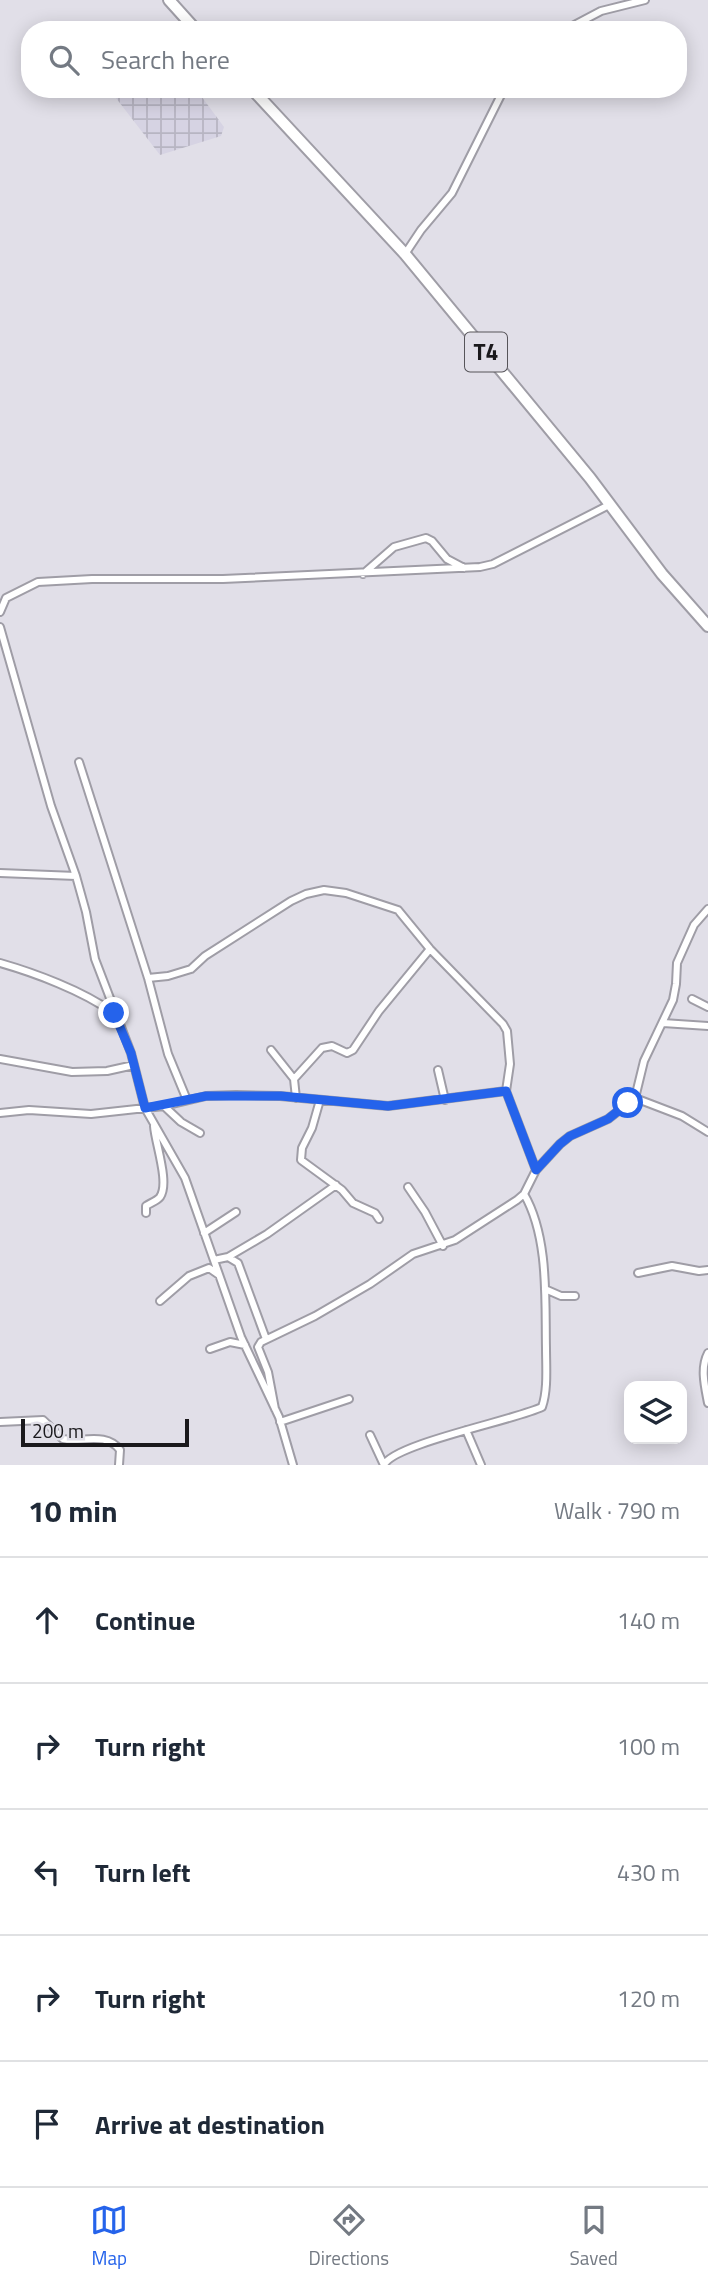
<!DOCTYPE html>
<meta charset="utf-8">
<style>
:root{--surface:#fff;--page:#f6f6f7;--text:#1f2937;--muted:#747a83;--line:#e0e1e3;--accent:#2563eb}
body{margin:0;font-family:"Titillium Web",sans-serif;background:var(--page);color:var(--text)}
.controls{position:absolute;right:21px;bottom:21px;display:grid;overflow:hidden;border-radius:14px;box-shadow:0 4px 18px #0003}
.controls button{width:63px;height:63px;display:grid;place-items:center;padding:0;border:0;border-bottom:2px solid var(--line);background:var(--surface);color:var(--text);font:35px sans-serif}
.scale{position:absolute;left:21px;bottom:18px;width:168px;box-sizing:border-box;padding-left:7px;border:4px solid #1a191c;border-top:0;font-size:19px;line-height:24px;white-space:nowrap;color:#1a191c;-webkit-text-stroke:5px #e1dfe8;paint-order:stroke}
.stop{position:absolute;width:21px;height:21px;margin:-16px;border:5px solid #2563eb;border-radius:50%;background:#fff}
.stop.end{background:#2563eb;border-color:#fff;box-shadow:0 2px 7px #0008}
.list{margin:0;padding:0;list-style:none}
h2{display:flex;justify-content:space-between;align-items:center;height:91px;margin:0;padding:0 28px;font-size:30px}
h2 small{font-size:23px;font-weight:400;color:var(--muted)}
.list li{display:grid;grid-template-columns:46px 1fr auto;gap:21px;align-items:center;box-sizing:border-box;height:126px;padding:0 28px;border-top:2px solid var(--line)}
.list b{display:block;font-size:26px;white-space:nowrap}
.list em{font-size:23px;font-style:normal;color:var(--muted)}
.icon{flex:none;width:38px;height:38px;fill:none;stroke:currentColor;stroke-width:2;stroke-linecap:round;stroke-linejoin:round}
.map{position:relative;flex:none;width:708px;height:1465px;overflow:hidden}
.search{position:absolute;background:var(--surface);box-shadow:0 4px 18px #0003;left:21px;right:21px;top:21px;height:77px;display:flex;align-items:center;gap:18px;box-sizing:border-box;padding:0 24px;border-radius:28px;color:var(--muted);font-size:26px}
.sheet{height:721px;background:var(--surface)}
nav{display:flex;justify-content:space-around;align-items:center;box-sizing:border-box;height:98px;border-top:2px solid var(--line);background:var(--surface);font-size:19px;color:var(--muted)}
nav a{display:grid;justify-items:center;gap:4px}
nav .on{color:var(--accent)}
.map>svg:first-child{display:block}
.industrial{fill:url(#industrial-grid)}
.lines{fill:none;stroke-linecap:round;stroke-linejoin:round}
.street-casing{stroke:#9f9da6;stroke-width:10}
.highway-casing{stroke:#9f9da6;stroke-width:14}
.street{stroke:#fff;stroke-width:6}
.highway{stroke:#fff;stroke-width:10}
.route{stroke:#2563eb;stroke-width:9}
.labels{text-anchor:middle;stroke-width:5;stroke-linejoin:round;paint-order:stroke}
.shield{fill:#e1dfe8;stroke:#565459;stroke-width:2}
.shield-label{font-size:23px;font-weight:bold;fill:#1a191c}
</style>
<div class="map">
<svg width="708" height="1465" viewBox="0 0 708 1465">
<defs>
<pattern id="industrial-grid" width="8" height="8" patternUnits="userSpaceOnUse" patternTransform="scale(1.75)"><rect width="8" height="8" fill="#d6d3e3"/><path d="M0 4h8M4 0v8" fill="none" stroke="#b7b5c2"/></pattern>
</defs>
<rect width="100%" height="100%" fill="#e1dfe8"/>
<path class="industrial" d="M 109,89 L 196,89 L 224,127 L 221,136 L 160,155 Z"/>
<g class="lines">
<g class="street-casing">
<path id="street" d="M 565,30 L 601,11 L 645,0
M 405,254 L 421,230 L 452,193 L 504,89
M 363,574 L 394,547 L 426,538 L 432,541 L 447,559 L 464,568
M 0,612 L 6,598 L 38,582 L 92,579 L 223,579 L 480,567 L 493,564 L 609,505
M 0,627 L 51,806 L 76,876 L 86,912 L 95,959 L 131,1053 L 145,1108 L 185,1178 L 241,1337 L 279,1417 L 293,1465
M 79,762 L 148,978 L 168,1054 L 187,1100
M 0,873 L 76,876
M 0,963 C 35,973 83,991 112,1012
M 148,978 L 168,976 L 191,969 L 205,956 L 291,901 L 306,894 L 324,890 L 346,893 L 398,910 L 430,949 L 503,1024 L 507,1031 L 510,1064 L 506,1091 L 536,1170 L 524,1194 L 517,1200 L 455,1240 L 413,1254 L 370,1284 L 315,1316 L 261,1342 L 258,1347 L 268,1372 L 275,1409
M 692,999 L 708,1007
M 663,1023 L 708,1026
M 271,1050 L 294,1079
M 0,1059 L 72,1072 L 107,1071 L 134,1065
M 438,1070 L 445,1100
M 296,1098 L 294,1079 L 322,1048 L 332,1046 L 347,1053 L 353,1050 L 379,1011 L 430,949
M 635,1098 L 682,1116 L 708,1132
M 320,1100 L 312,1128 L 302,1148 L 301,1160 L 342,1190 L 353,1203 L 375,1213 L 379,1219
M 164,1106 L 181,1122 L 200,1133
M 0,1113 L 29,1110 L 91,1114 L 164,1106 L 206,1096 L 236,1095 L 280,1096 L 388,1106 L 506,1091
M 536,1170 L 560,1144 L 570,1136 L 608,1119 L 635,1098 L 644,1061 L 673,1000 L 676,984 L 677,963 L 694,925 L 708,909
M 408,1187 L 425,1212 L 443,1246
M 146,1213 L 146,1206 C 150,1203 157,1201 160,1197 C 170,1183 155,1143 154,1126
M 204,1233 L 236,1212
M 228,1257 L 267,1234 L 336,1185
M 214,1260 L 228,1257 L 238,1263 L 266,1339
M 638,1273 L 672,1266 L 699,1271 L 708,1270
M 545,1289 L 561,1296 L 575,1296
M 160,1301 L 189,1276 L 209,1268 L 219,1275
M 210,1349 L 230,1342 L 245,1345
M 708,1353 C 700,1368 705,1387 708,1403
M 0,1422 L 43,1420 L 63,1439 C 81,1443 106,1431 120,1450 L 119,1465
M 280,1422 L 349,1399
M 466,1430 L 481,1465
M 370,1435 L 384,1465
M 384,1465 C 393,1444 515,1420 542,1407 C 548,1390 546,1367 546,1348 C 545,1300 549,1237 524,1194"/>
</g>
<g class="highway-casing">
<path id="highway" d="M 169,0 L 196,30
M 252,89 L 405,254 L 590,478 L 662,574 L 708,626"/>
</g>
<use href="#street" class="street"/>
<use href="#highway" class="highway"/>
</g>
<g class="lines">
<path class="route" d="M 114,1013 L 131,1053 L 145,1108 L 206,1096 L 281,1096 L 388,1106 L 506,1091 L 536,1170 L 560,1144 L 570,1136 L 608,1119 L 628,1103"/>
</g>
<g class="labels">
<rect class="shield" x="465" y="332.5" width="42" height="39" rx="5"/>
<g class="shield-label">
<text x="486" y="360">T4</text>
</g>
</g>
</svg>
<div class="controls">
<button><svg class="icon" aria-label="layers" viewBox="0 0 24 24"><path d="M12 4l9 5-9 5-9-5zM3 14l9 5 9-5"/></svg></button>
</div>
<div class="scale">200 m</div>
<div class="stop" style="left:628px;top:1103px"></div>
<div class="stop end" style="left:114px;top:1013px"></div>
<div class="search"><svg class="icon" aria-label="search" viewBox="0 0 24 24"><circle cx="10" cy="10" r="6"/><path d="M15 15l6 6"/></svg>Search here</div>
</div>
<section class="sheet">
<h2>10 min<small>Walk · 790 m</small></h2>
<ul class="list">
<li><svg class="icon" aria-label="ahead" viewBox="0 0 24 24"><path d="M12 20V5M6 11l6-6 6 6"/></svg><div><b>Continue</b></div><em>140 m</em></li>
<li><svg class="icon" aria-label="right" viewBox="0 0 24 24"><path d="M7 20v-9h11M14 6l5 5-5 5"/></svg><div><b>Turn right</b></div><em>100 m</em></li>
<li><svg class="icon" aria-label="left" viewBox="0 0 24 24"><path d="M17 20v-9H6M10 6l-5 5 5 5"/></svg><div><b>Turn left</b></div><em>430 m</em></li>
<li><svg class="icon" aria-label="right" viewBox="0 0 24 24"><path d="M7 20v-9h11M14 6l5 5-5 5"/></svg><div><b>Turn right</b></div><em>120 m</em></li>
<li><svg class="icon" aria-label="arrive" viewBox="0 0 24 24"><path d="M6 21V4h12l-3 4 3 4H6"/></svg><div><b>Arrive at destination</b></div></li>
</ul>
</section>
<nav>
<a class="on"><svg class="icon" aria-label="map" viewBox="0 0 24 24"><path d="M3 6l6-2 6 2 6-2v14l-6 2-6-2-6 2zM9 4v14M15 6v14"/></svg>Map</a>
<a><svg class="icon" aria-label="directions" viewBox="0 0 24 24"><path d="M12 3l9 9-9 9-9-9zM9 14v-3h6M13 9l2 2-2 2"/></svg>Directions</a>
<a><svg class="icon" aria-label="saved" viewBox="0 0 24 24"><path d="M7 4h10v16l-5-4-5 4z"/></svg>Saved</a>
</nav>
